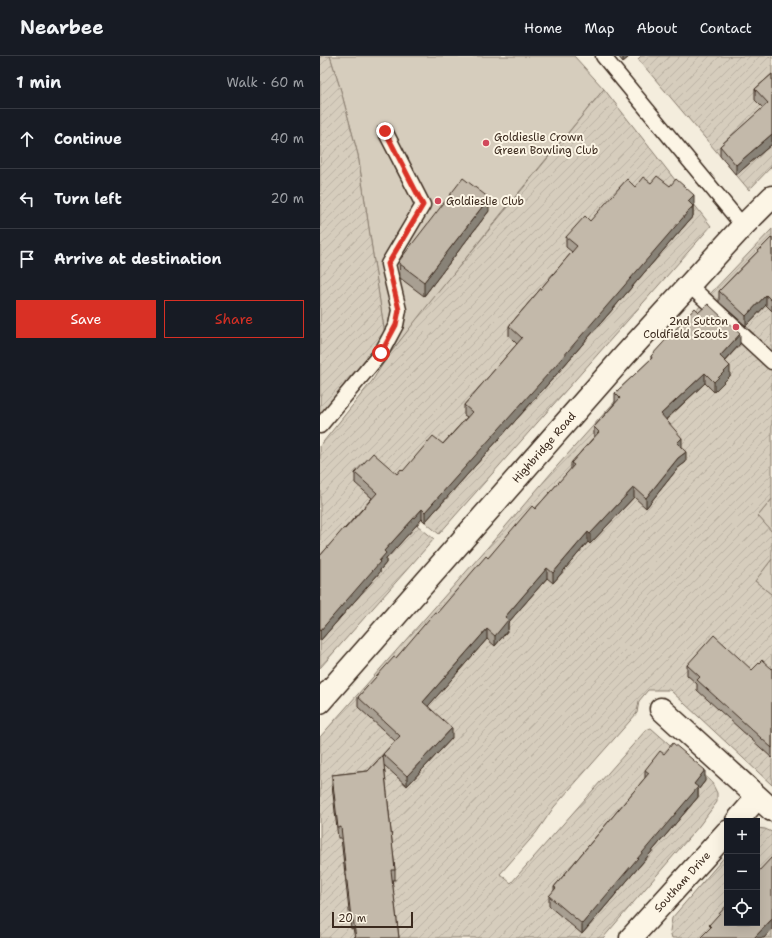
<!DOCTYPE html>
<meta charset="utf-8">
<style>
:root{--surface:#171b24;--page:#20242c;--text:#f1f3f6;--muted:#9ea1a6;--line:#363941;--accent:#d93025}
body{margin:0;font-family:"Shantell Sans",sans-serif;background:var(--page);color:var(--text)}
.controls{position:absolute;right:12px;bottom:12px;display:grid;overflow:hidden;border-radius:0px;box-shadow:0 4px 16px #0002}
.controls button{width:36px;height:36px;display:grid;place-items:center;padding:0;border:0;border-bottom:1px solid var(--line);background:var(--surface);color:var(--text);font:20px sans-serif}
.scale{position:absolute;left:12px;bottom:10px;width:81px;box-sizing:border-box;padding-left:4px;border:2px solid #3b2a1e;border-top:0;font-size:11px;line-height:14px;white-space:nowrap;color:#3b2a1e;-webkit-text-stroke:3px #fcf5e5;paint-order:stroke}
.stop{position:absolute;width:12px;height:12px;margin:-9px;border:3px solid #d93025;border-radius:50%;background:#fff}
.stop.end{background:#d93025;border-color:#fff;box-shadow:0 1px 4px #0008}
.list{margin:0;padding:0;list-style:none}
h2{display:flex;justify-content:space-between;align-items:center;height:52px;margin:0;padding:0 16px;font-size:17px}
h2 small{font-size:13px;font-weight:400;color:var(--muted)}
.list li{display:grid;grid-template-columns:26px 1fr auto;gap:12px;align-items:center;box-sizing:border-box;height:60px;padding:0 16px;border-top:1px solid var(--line)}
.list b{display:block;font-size:15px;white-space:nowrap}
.list em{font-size:13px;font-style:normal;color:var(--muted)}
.actions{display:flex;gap:8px;padding:12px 16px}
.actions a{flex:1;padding:9px 0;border:1px solid var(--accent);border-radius:0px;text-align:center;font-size:14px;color:var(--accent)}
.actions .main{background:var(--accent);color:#fff}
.icon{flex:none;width:22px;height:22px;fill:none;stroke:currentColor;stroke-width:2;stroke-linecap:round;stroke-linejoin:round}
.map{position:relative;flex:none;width:452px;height:882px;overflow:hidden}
header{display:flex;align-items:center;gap:24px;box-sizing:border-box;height:56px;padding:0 20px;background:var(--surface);border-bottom:1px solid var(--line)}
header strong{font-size:19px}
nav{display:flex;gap:22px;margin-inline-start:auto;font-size:14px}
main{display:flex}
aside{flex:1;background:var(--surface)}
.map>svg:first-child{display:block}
.green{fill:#d6cdbd;stroke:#887c6e}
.garden{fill:url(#garden-furrows);stroke:#887c6e}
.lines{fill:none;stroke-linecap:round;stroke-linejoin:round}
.lane-casing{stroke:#3b2a1e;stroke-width:17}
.street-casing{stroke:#3b2a1e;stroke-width:25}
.secondary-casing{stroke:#3b2a1e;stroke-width:25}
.lane{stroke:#fcf5e5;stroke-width:14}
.street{stroke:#fcf5e5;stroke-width:22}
.secondary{stroke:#fcf5e5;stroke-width:22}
.wall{fill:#a89f92;stroke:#3b2a1e}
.shaded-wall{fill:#888277;stroke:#3b2a1e}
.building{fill:#c3b9aa;stroke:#3b2a1e}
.route{stroke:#d93025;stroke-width:5}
.poi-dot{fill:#d1495b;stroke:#fcf5e5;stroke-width:1.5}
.labels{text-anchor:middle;stroke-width:4;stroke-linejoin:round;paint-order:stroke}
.poi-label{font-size:11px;fill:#3b2a1e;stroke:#fcf5e5;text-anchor:start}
.street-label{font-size:11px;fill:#3b2a1e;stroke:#fcf5e5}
</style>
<header>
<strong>Nearbee</strong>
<nav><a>Home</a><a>Map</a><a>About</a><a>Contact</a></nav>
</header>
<main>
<aside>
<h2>1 min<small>Walk · 60 m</small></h2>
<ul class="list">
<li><svg class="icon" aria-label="ahead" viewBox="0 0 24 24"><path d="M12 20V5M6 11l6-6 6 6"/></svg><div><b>Continue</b></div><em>40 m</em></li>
<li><svg class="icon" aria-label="left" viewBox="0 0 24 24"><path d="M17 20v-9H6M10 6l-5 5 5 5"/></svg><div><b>Turn left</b></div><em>20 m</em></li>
<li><svg class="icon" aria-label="arrive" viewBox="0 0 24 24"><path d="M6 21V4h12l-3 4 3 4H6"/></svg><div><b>Arrive at destination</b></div></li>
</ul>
<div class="actions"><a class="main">Save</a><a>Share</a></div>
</aside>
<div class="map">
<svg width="452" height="882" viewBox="0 0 452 882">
<defs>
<pattern id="garden-furrows" width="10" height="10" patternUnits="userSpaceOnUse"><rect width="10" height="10" fill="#d6cdbd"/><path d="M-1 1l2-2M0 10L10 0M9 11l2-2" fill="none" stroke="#b9b0a2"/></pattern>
</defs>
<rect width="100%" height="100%" fill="#f4eddd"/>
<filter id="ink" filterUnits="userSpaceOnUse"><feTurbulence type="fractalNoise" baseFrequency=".025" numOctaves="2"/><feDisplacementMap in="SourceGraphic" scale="8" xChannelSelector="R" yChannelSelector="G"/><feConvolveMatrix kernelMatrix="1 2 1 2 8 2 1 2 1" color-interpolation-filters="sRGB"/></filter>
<g filter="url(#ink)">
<path class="green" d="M 10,0 L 254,0 L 284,33 L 181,158 L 68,300 L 38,99 L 21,35 Z
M 452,443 L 452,476 L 438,460 Z
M 452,503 L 452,539 L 435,525 Z"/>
<path class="garden" d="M 0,0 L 10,0 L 21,35 L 38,99 L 65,279 L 0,358 Z
M 321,0 L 452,0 L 452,110 L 429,134 L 318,3 Z
M 284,33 L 391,170 L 119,478 L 79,444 L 97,469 L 114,483 L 0,612 L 0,390 L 52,325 L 68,300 L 111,245 Z
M 452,173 L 452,298 L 389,239 Z
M 383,247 L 452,313 L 452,443 L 438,460 L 452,476 L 452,503 L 435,525 L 452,539 L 452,729 L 350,634 L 328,634 L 319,645 L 317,657 L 234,751 L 216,777 L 180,818 L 191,827 L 326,674 L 331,672 L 391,725 L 397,737 L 397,746 L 379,770 L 283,882 L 0,882 L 0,681 L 168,491 L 238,409 Z
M 437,772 L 445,773 L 452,776 L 452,882 L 352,882 L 350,875 L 352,862 L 407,798 L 407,867 L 437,867 Z"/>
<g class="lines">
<g class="lane-casing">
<path id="lane" d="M 283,0 L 423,170
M 369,229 L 452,306
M 0,370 L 61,297 L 76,269 L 79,254 L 68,208 L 103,149 L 65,75"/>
</g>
<g class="street-casing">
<g id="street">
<path d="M 341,653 L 452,754"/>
<path d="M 417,765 L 437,742"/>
<path id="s1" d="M 311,882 L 407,776"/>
</g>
</g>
<g class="secondary-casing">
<g id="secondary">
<path id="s2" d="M 0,646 L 305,299 L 423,170 L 452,141"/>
</g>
</g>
<use href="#lane" class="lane"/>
<use href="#street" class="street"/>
<use href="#secondary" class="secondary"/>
</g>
<path class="wall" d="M 298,0 L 310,0 L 303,6 Z
M 452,18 L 452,88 L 416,119 L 400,100 L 400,90 L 443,52 L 435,44 L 435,33 Z
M 331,127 L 350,130 L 374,149 L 373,150 L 373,160 L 236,319 L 105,466 L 102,463 L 66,503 L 66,507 L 60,514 L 60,516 L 0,585 L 0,500 L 52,442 L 35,427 L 35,417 L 77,418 L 83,415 L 123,388 L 147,361 L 144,359 L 144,349 L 197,288 L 189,280 L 189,270 L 252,196 L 246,191 L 246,181 L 270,165 L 315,131 Z
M 169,155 L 104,240 L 80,222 L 79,205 Z
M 452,181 L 452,255 L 446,249 L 426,270 L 399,246 L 399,235 Z
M 379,256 L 420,288 L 405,305 L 410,320 L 394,336 L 385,327 L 346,364 L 362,392 L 366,406 L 358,412 L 326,452 L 314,441 L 270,488 L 268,486 L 233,527 L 227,522 L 188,567 L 188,574 L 175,590 L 167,583 L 108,650 L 132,682 L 87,730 L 64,709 L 75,814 L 75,824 L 72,824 L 79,882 L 35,882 L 33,872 L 31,873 L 21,782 L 18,782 L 12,729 L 12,719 L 48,715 L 75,685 L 38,651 L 38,641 L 76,602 L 168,502 L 215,453 L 251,413 L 251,407 L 274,381 L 274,371 L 295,347 L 295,337 L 331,303 L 331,300 Z
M 367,609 L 432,614 L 452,613 L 452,702 L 377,634 L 377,628 L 367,619 Z
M 344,698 L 385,725 L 378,734 L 378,741 L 262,878 L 229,850 L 229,840 L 234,835 L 234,831 L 325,722 L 325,714 Z"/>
<path class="shaded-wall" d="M 303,0 L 310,0 L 303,6 Z
M 452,78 L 452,88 L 416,119 L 416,109 Z
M 374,139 L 374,149 L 368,156 L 368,145 Z
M 169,142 L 169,155 L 104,240 L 104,226 Z
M 373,150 L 373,160 L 236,319 L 105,466 L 105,456 Z
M 446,239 L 446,249 L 426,270 L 426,260 Z
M 420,278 L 420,288 L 400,310 L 400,300 Z
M 410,310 L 410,320 L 394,336 L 394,326 Z
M 385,317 L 385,327 L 341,368 L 341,358 Z
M 362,382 L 362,392 L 357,387 Z
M 366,396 L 366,406 L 358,412 L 326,452 L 326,442 L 358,402 Z
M 314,431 L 314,441 L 270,488 L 270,478 Z
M 102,453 L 102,463 L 66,503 L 66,507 L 60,514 L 60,516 L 0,585 L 0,575 L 59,505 L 64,495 Z
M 268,476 L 268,486 L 233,527 L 233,517 Z
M 227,512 L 227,522 L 188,567 L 188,574 L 175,590 L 175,580 L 185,561 Z
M 167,573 L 167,583 L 103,656 L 103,646 Z
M 132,672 L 132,682 L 87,730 L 87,720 Z
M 385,714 L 385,725 L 378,734 L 378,741 L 262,878 L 262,868 Z
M 452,863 L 452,873 L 444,882 L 434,882 Z"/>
<path class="building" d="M 452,18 L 452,78 L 416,109 L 400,90 L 448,47 L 435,33 Z
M 337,120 L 350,130 L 356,123 L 374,139 L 368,145 L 373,150 L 236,309 L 105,456 L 102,453 L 64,495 L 66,497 L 59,505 L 60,506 L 0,575 L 0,500 L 24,472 L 25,473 L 57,437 L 35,417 L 53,397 L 77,418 L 81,413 L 83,415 L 113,380 L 123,388 L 152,356 L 144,349 L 202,282 L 189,270 L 257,190 L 246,181 L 265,160 L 270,165 L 307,123 L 315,131 L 323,121 L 331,127 Z
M 143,122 L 169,142 L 104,226 L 80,208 L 79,205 Z
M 452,181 L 452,245 L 446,239 L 426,260 L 399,235 Z
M 388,248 L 420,278 L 400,300 L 410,310 L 394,326 L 385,317 L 341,358 L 362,382 L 357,387 L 366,396 L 358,402 L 326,442 L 314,431 L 270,478 L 268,476 L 233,517 L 227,512 L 185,561 L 188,564 L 175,580 L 167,573 L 103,646 L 132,672 L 87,720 L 63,698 L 80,680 L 38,641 L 74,601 L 76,602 L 115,556 L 117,557 L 166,500 L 168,502 L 212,450 L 215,453 L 254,409 L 251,407 L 279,376 L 274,371 L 300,342 L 295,337 L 332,302 L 331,300 L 375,252 L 379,256 Z
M 394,579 L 432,614 L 442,604 L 452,613 L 452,692 L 377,624 L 380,621 L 367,609 Z
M 353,687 L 385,714 L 374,728 L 378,731 L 262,868 L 229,840 L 236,832 L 234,831 L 329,717 L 325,714 L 340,695 L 344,698 Z
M 63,699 L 75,814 L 71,814 L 79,882 L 36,882 L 33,862 L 31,862 L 21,771 L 18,772 L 12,719 L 48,715 Z
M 452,801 L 452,863 L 434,882 L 380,882 L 391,871 L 389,869 L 407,849 L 407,867 L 437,867 L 437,817 Z"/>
</g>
<g class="lines" filter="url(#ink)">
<path class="route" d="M 61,297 L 76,269 L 79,254 L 68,208 L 103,149 L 65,75"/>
</g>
<g class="poi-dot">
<circle cx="166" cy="87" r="4"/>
<circle cx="118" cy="145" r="4"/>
<circle cx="416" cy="271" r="4"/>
</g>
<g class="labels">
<g class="poi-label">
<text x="174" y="85">Goldieslie Crown<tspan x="174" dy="13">Green Bowling Club</tspan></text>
<text x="126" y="149">Goldieslie Club</text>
<text x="408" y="269" text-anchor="end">2nd Sutton<tspan x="408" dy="13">Coldfield Scouts</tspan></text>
</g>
<g class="street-label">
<text dy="4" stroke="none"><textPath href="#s2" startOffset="339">Highbridge Road</textPath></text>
<text dy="4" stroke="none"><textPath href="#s1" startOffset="76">Southam Drive</textPath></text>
</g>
</g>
</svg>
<div class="controls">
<button>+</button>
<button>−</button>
<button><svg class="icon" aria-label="locate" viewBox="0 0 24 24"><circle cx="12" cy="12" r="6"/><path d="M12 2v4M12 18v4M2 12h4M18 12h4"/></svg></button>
</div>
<div class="scale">20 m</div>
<div class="stop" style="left:61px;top:297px"></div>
<div class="stop end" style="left:65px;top:75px"></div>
</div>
</main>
